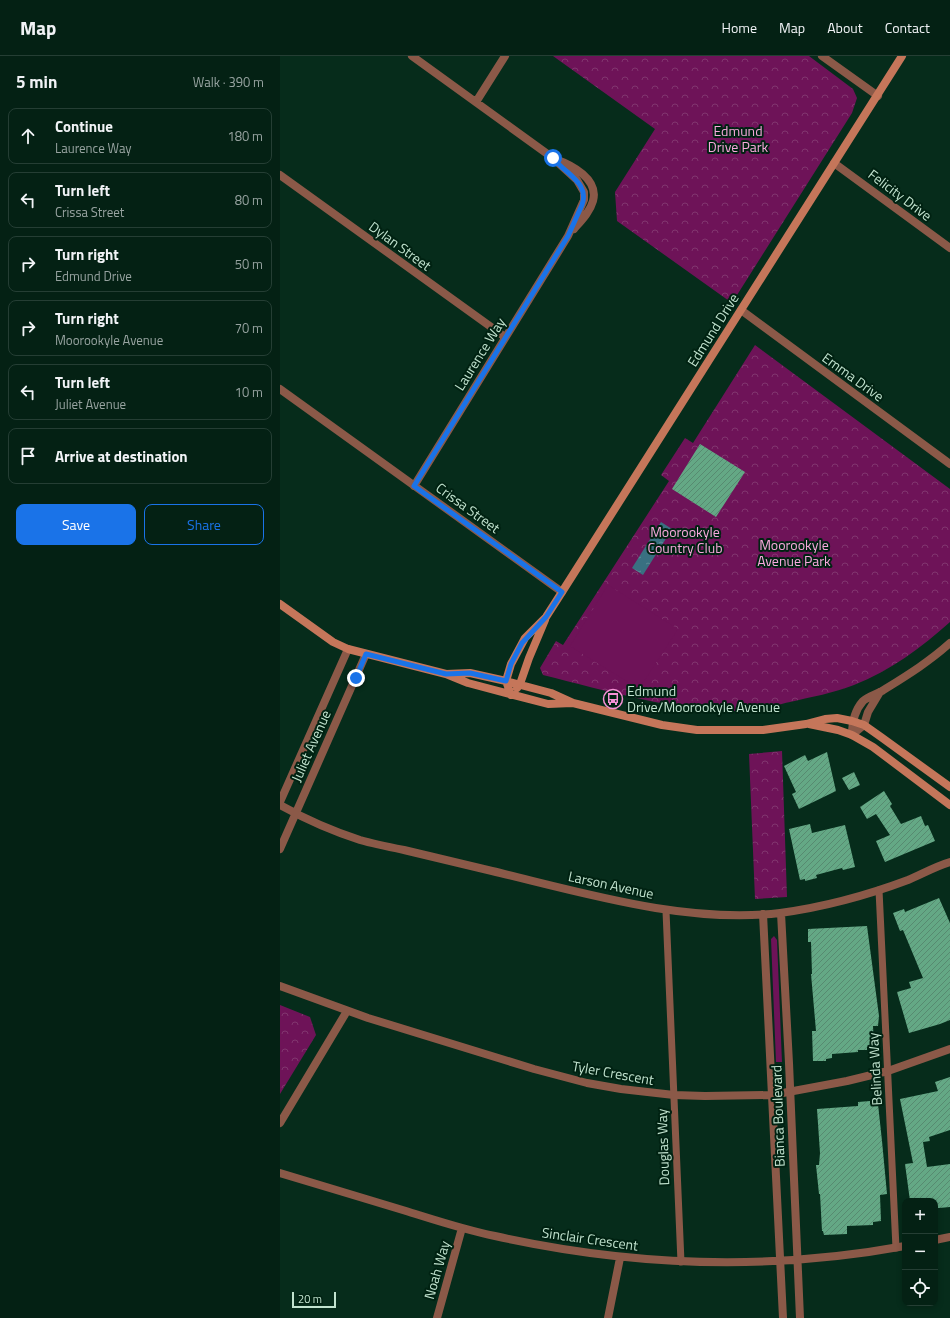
<!DOCTYPE html>
<meta charset="utf-8">
<style>
:root{--surface:#042114;--page:#0d291d;--text:#f1f3f6;--muted:#97a3a0;--line:#253e34;--accent:#1a73e8}
body{margin:0;font-family:"Titillium Web",sans-serif;background:var(--page);color:var(--text)}
.controls{position:absolute;right:12px;bottom:12px;display:grid;overflow:hidden;border-radius:8px;box-shadow:0 2px 6px #0003}
.controls button{width:36px;height:36px;display:grid;place-items:center;padding:0;border:0;border-bottom:1px solid var(--line);background:var(--surface);color:var(--text);font:20px sans-serif}
.scale{position:absolute;left:12px;bottom:10px;width:44px;box-sizing:border-box;padding-left:4px;border:2px solid #c1e3cf;border-top:0;font-size:11px;line-height:14px;white-space:nowrap;color:#c1e3cf;-webkit-text-stroke:3px #002212;paint-order:stroke}
.stop{position:absolute;width:12px;height:12px;margin:-9px;border:3px solid #1a73e8;border-radius:50%;background:#fff}
.stop.end{background:#1a73e8;border-color:#fff;box-shadow:0 1px 4px #0008}
.list{margin:0;padding:0;list-style:none}
h2{display:flex;justify-content:space-between;align-items:center;height:52px;margin:0;padding:0 16px;font-size:17px}
h2 small{font-size:13px;font-weight:400;color:var(--muted)}
.list li{display:grid;grid-template-columns:26px 1fr auto;gap:12px;align-items:center;box-sizing:border-box;height:56px;margin:0 8px 8px;padding:0 8px;border:1px solid var(--line);border-radius:8px}
.list b{display:block;font-size:15px;white-space:nowrap}
.list p{margin:0;font-size:13px;white-space:nowrap;color:var(--muted)}
.list em{font-size:13px;font-style:normal;color:var(--muted)}
.actions{display:flex;gap:8px;padding:12px 16px}
.actions a{flex:1;padding:9px 0;border:1px solid var(--accent);border-radius:8px;text-align:center;font-size:14px;color:var(--accent)}
.actions .main{background:var(--accent);color:#fff}
.icon{flex:none;width:22px;height:22px;fill:none;stroke:currentColor;stroke-width:2;stroke-linecap:round;stroke-linejoin:round}
.map{position:relative;flex:none;width:670px;height:1262px;overflow:hidden}
header{display:flex;align-items:center;gap:24px;box-sizing:border-box;height:56px;padding:0 20px;background:var(--surface);border-bottom:1px solid var(--line)}
header strong{font-size:19px}
nav{display:flex;gap:22px;margin-inline-start:auto;font-size:14px}
main{display:flex}
aside{flex:1;background:var(--surface)}
.map>svg:first-child{display:block}
.park{fill:url(#park-crowns)}
.garden{fill:#6e1358}
.water{fill:url(#water-ripples)}
.building{fill:url(#building-hatch)}
.lines{fill:none;stroke-linecap:round;stroke-linejoin:round}
.lane{stroke:#8b5948;stroke-width:7}
.street{stroke:#8b5948;stroke-width:8}
.secondary{stroke:#c5765a;stroke-width:8}
.route{stroke:#1a73e8;stroke-width:5}
.labels{text-anchor:middle;stroke-width:4;stroke-linejoin:round;paint-order:stroke}
.park-label{font-size:14px;fill:#f8a9dd;stroke:#002212}
.street-label{font-size:14px;fill:#c1e3cf;stroke:#002212}
.poi-label{font-size:14px;fill:#c1e3cf;stroke:#002212;text-anchor:start}
</style>
<header>
<strong>Map</strong>
<nav><a>Home</a><a>Map</a><a>About</a><a>Contact</a></nav>
</header>
<main>
<aside>
<h2>5 min<small>Walk · 390 m</small></h2>
<ul class="list">
<li><svg class="icon" aria-label="ahead" viewBox="0 0 24 24"><path d="M12 20V5M6 11l6-6 6 6"/></svg><div><b>Continue</b><p>Laurence Way</p></div><em>180 m</em></li>
<li><svg class="icon" aria-label="left" viewBox="0 0 24 24"><path d="M17 20v-9H6M10 6l-5 5 5 5"/></svg><div><b>Turn left</b><p>Crissa Street</p></div><em>80 m</em></li>
<li><svg class="icon" aria-label="right" viewBox="0 0 24 24"><path d="M7 20v-9h11M14 6l5 5-5 5"/></svg><div><b>Turn right</b><p>Edmund Drive</p></div><em>50 m</em></li>
<li><svg class="icon" aria-label="right" viewBox="0 0 24 24"><path d="M7 20v-9h11M14 6l5 5-5 5"/></svg><div><b>Turn right</b><p>Moorookyle Avenue</p></div><em>70 m</em></li>
<li><svg class="icon" aria-label="left" viewBox="0 0 24 24"><path d="M17 20v-9H6M10 6l-5 5 5 5"/></svg><div><b>Turn left</b><p>Juliet Avenue</p></div><em>10 m</em></li>
<li><svg class="icon" aria-label="arrive" viewBox="0 0 24 24"><path d="M6 21V4h12l-3 4 3 4H6"/></svg><div><b>Arrive at destination</b></div></li>
</ul>
<div class="actions"><a class="main">Save</a><a>Share</a></div>
</aside>
<div class="map">
<svg width="670" height="1262" viewBox="0 0 670 1262">
<defs>
<pattern id="park-crowns" width="20" height="18" patternUnits="userSpaceOnUse"><rect width="20" height="18" fill="#6e1358"/><path d="M2 6a3 3 0 1 1 6 0M12 15a3 3 0 1 1 6 0" fill="none" stroke="#81356f"/></pattern>
<pattern id="water-ripples" width="26" height="14" patternUnits="userSpaceOnUse"><rect width="26" height="14" fill="#397081"/><path d="M2 4q2-2 4 0t4 0M15 11q2-2 4 0t4 0" fill="none" stroke="#5d8b97"/></pattern>
<pattern id="building-hatch" width="6" height="6" patternUnits="userSpaceOnUse"><rect width="6" height="6" fill="#64a885"/><path d="M-1 1l2-2M0 6l6-6M5 7l2-2" fill="none" stroke="#578a70"/></pattern>
</defs>
<rect width="100%" height="100%" fill="#062c1b"/>
<path class="park" d="M 273,0 L 529,0 L 573,33 L 577,42 L 572,57 L 452,247 L 337,165 L 335,136 L 375,73 Z
M 475,289 L 670,433 L 670,566 C 642,591 610,615 574,629 C 554,637 531,641 510,646 C 497,648 488,655 475,655 C 403,658 332,636 263,619 L 260,612 L 276,585 L 283,589 L 389,425 L 381,419 L 405,382 L 413,387 Z
M 502,695 L 507,841 L 475,843 L 469,698 Z
M 0,949 L 30,961 L 36,979 L 0,1038 Z"/>
<path class="garden" d="M 328,529 L 398,573 L 359,633 L 290,590 Z
M 494,880 L 497,884 L 502,1006 L 496,1006 L 491,883 Z"/>
<path class="water" d="M 381,466 L 392,473 L 363,519 L 352,512 Z"/>
<path class="building" d="M 420,388 L 465,416 L 436,461 L 392,433 Z
M 547,696 L 556,735 L 519,753 L 512,738 L 516,736 L 504,710 L 525,699 L 528,705 Z
M 574,716 L 580,729 L 569,734 L 562,722 Z
M 604,735 L 612,748 L 610,750 L 621,768 L 641,760 L 645,770 L 648,769 L 655,785 L 605,806 L 596,785 L 610,779 L 596,758 L 587,763 L 580,751 Z
M 530,768 L 532,777 L 565,769 L 575,811 L 563,814 L 562,812 L 536,819 L 537,822 L 525,825 L 525,823 L 520,824 L 509,773 Z
M 659,842 L 670,867 L 670,964 L 660,968 L 629,977 L 617,936 L 631,932 L 629,926 L 643,922 L 623,874 L 620,875 L 613,857 L 624,853 L 625,856 Z
M 587,870 L 599,960 L 598,970 L 593,970 L 594,991 L 587,991 L 587,994 L 578,994 L 578,996 L 552,998 L 552,1002 L 546,1003 L 546,1005 L 533,1005 L 532,975 L 536,975 L 531,918 L 532,918 L 531,886 L 528,886 L 528,873 Z
M 670,1021 L 670,1074 L 649,1081 L 650,1085 L 643,1086 L 647,1111 L 670,1108 L 670,1151 L 659,1152 L 655,1152 L 655,1145 L 630,1145 L 625,1108 L 633,1107 L 620,1043 L 658,1035 L 655,1026 Z
M 590,1045 L 590,1048 L 598,1048 L 602,1085 L 607,1138 L 600,1139 L 601,1165 L 593,1166 L 593,1169 L 567,1170 L 567,1178 L 544,1179 L 543,1175 L 542,1175 L 540,1138 L 539,1138 L 536,1109 L 539,1109 L 540,1097 L 537,1053 L 578,1050 L 578,1046 Z"/>
<g class="lines">
<path class="lane" d="M 599,834 L 616,1192
M 386,855 L 401,1206"/>
<path class="street" d="M 132,0 L 273,102 L 297,124 L 304,136 L 304,144 L 288,180 L 134,430
M 542,0 L 598,40
M 196,46 L 225,0
M 275,103 C 292,109 319,123 313,145 C 310,156 301,165 294,173
M 554,107 L 670,192
M 0,119 L 225,281
M 461,254 L 670,408
M 0,333 L 282,536
M 572,679 C 572,667 574,655 583,645 C 589,640 595,639 602,635 C 626,620 649,606 670,587
M 572,679 L 584,669 L 588,656 L 600,636
M 0,746 L 68,593
M 0,749 C 25,763 52,775 80,784 C 94,788 109,791 124,794 C 153,801 183,808 212,815 C 304,837 406,868 500,857 C 544,851 588,839 628,824 C 642,818 656,810 670,806
M 0,793 L 86,598
M 501,857 L 509,1007 L 520,1262
M 483,858 L 503,1262
M 0,930 L 88,962 L 254,1013 L 307,1027 L 341,1033 L 394,1039 L 425,1040 L 492,1039 L 567,1025 L 608,1015 L 670,993
M 0,1067 L 67,955
M 0,1117 C 42,1130 84,1142 126,1155 C 155,1164 185,1174 215,1180 C 350,1210 489,1215 625,1190
M 655,1184 L 670,1181
M 157,1262 L 182,1172
M 328,1262 L 340,1202"/>
<path class="secondary" d="M 0,548 L 53,586 L 68,593 L 166,618 L 188,627 L 268,648 L 292,647
M 166,618 L 190,617 L 226,625 L 271,637 L 293,647 L 382,669 L 417,674 L 483,674 L 526,668 L 545,663 L 557,662 L 572,665 L 584,669 L 601,681 L 670,731
M 237,632 L 240,628 L 249,602 L 265,564
M 231,639 L 226,625 L 231,608 L 245,582 L 266,561 L 282,536 L 622,0
M 529,668 L 558,674 L 572,679 L 593,691 L 670,749"/>
</g>
<g class="lines">
<path class="route" d="M 76,622 L 86,598 L 166,618 L 190,617 L 226,625 L 231,608 L 242,587 L 266,561 L 282,536 L 134,430 L 288,180 L 302,149 C 308,132 295,123 284,113 C 280,110 277,106 273,102"/>
</g>
<defs>
<g id="bus-ring" transform="scale(1)"><circle r="9.5" fill="#002212" stroke="#f491d4" stroke-width="1.5"/><path d="M-5-6H5V4H4V6H2V4H-2V6H-4V4H-5ZM-3.5-4V0h7V-4ZM-3.5 1.2v1.5H-2V1.2ZM2 1.2v1.5H3.5V1.2Z" fill="#f491d4"/></g>
</defs>
<g fill-rule="evenodd">
<use href="#bus-ring" x="333" y="643"/>
</g>
<g class="labels">
<g class="park-label">
<text x="458" y="80">Edmund<tspan x="458" dy="16">Drive Park</tspan></text>
<text x="405" y="481">Moorookyle<tspan x="405" dy="16">Country Club</tspan></text>
<text x="514" y="494">Moorookyle<tspan x="514" dy="16">Avenue Park</tspan></text>
</g>
<g class="street-label">
<text transform="translate(620 139) rotate(37)" y="5">Felicity Drive</text>
<text transform="translate(120 190) rotate(36)" y="5">Dylan Street</text>
<text transform="translate(433 274) rotate(-58)" y="5">Edmund Drive</text>
<text transform="translate(200 298) rotate(-58)" y="5">Laurence Way</text>
<text transform="translate(573 321) rotate(36)" y="5">Emma Drive</text>
<text transform="translate(188 452) rotate(36)" y="5">Crissa Street</text>
<text transform="translate(31 690) rotate(-66)" y="5">Juliet Avenue</text>
<text transform="translate(331 829) rotate(12)" y="5">Larson Avenue</text>
<text transform="translate(595 1013) rotate(-93)" y="5">Belinda Way</text>
<text transform="translate(333 1017) rotate(10)" y="5">Tyler Crescent</text>
<text transform="translate(498 1060) rotate(-92)" y="5">Bianca Boulevard</text>
<text transform="translate(383 1091) rotate(-92)" y="5">Douglas Way</text>
<text transform="translate(310 1183) rotate(8)" y="5">Sinclair Crescent</text>
<text transform="translate(157 1214) rotate(-74)" y="5">Noah Way</text>
</g>
<g class="poi-label">
<text x="347" y="640">Edmund<tspan x="347" dy="16">Drive/Moorookyle Avenue</tspan></text>
</g>
</g>
</svg>
<div class="controls">
<button>+</button>
<button>−</button>
<button><svg class="icon" aria-label="locate" viewBox="0 0 24 24"><circle cx="12" cy="12" r="6"/><path d="M12 2v4M12 18v4M2 12h4M18 12h4"/></svg></button>
</div>
<div class="scale">20 m</div>
<div class="stop" style="left:273px;top:102px"></div>
<div class="stop end" style="left:76px;top:622px"></div>
</div>
</main>
